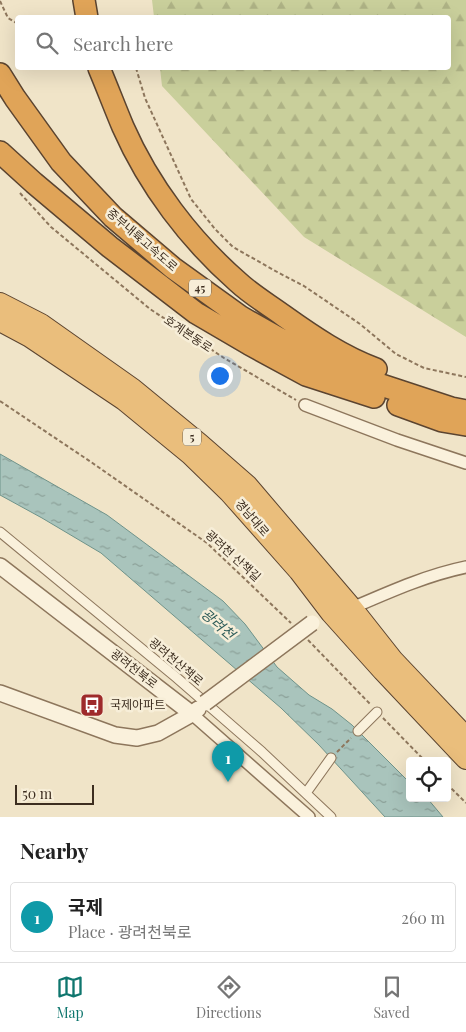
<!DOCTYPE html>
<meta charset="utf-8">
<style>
:root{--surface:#fff;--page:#f6f6f6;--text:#222;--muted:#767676;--line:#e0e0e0;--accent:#0f766e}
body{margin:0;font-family:"Playfair Display","Noto Sans KR",serif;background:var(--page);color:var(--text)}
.controls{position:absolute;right:15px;bottom:15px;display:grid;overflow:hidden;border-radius:5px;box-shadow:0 5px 20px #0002}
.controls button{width:45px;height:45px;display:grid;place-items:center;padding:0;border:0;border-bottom:1px solid var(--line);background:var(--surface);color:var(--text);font:25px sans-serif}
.scale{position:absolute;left:15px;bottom:12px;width:79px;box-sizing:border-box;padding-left:5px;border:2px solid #3d2e20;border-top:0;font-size:14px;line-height:18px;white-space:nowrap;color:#3d2e20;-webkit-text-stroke:4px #f7eed8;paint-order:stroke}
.you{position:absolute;left:219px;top:375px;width:18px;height:18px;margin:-12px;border:4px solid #fff;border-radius:50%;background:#1a73e8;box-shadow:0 0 0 8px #1a73e833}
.badge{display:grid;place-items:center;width:32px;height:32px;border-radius:50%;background:var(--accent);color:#fff;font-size:16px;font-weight:700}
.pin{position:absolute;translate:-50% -41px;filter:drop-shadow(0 1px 2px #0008)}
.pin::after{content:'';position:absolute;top:26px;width:18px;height:15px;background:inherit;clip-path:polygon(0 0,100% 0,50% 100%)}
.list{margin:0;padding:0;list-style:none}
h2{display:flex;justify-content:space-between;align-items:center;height:65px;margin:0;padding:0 20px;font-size:21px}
h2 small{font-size:16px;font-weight:400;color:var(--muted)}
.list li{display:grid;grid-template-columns:32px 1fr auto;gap:15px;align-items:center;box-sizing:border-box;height:70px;margin:0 10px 10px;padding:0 10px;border:1px solid var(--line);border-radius:5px}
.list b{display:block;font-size:19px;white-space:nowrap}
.list p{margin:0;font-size:16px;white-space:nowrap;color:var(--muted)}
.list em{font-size:16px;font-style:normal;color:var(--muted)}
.icon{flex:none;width:28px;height:28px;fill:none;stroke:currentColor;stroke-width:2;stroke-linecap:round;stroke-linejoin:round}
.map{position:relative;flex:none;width:466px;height:817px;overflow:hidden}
.search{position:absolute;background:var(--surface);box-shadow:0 5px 20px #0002;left:15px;right:15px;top:15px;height:55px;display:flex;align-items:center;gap:12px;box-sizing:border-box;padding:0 18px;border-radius:5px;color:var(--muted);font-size:19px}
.sheet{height:145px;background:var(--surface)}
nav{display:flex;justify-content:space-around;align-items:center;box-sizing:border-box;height:70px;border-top:1px solid var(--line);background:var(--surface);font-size:14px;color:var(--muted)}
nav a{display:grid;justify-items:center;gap:2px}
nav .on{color:var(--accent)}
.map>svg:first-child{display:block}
.forest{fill:url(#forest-firs)}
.water{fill:url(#water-ripples);stroke:#6f938a}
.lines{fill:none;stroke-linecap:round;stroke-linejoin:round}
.pedestrian-casing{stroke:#8d765c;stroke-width:11}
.minor-casing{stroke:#8d765c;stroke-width:14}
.tertiary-casing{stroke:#8d765c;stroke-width:18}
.trunk-casing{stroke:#5b4430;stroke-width:22}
.motorway-casing{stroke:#5b4430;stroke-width:24}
.path{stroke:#8d765c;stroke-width:2;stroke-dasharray:4 2.5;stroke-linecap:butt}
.pedestrian{stroke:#faf1dc;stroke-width:9}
.minor{stroke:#faf1dc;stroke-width:11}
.tertiary{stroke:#faf1dc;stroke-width:15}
.trunk{stroke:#eabe7c;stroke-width:20}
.motorway{stroke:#e0a458;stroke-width:21}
.tertiary-bridge-casing{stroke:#8d765c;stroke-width:18;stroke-linecap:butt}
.tertiary-bridge{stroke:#faf1dc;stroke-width:15}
.labels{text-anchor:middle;stroke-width:5;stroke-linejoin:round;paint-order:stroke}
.shield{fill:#f7eed8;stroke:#756857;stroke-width:1}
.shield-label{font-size:11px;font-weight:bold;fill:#3d2e20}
.street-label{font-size:12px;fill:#3d2e20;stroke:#f7eed8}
.poi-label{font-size:12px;fill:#3d2e20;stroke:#f7eed8;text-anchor:start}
.water-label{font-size:14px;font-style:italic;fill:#2f5d5a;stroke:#f7eed8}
</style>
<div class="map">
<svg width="466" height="817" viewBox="0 0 466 817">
<defs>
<pattern id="forest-firs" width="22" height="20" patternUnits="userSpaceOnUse" patternTransform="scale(1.25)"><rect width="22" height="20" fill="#c9cf9b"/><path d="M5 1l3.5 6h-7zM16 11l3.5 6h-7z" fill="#aeb285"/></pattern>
<pattern id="water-ripples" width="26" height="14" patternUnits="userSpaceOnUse" patternTransform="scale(1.25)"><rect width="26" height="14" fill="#a9c4bc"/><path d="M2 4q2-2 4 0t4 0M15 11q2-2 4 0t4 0" fill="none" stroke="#8ba098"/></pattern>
</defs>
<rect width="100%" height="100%" fill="#f0e4c8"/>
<path class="forest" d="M 152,0 L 466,0 L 466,337 L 304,237 L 162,86 L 160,68 L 448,68 L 448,18 L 154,17 Z"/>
<path class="water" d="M 0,454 L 107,515 L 223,601 L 245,624 L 277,667 L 309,695 L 332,709 L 352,725 L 410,783 L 410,798 L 427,798 L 443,817 L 385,817 L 319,745 L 281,708 L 101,553 L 42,518 L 0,495 Z"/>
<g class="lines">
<g class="pedestrian-casing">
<path id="pedestrian" d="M 0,532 L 177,678 L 262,752 L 331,817
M 358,731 L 377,712
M 306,793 L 331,758"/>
</g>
<g class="minor-casing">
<path id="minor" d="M 305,405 L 397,440 L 466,463
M 352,608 C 389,592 427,575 466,567
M 192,714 L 309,817"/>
</g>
<g class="tertiary-casing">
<path id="tertiary" d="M 0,566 L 192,714
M 0,693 L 115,735 L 137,738 L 158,733 L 192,714 L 198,709"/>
</g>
<g class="trunk-casing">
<path id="trunk" d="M 0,303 L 41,324 L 133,389 L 200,444 L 247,485 L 352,608 L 393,660 L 466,737
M 0,321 L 30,337 L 124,400 L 191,455 L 229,492 L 299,571 L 331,613 L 383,671 L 466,759"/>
</g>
<g class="motorway-casing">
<path id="motorway" d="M 84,0 L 87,18
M 99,68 C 107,87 115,108 123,127 C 149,186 190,240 238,282 C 252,295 269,305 284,316 C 312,336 343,357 376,369
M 0,74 L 15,98 L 61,162 L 113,217 L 173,268 L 241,317 L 310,356 L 369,381 L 451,408 L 466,411
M 0,152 L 34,183 L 110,247 L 196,313 L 249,344 L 306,375 L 374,397
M 398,405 L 442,421 L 466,425"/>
</g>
<path class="path" d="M 0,1 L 8,18 L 18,24
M 136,68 L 145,98 L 191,199 L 215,229 L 233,247 L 279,273 L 304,286 L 360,324 L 396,354 L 424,368 L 466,377
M 20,193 L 51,227 L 150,309 L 224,358 L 296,400
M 0,401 L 91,462 L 207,543 L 291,623
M 308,640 L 371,705
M 383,718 L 425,761
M 337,752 L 351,738
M 447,784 L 466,803"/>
<use href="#pedestrian" class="pedestrian"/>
<use href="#minor" class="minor"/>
<use href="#tertiary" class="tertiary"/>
<use href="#trunk" class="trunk"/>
<use href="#motorway" class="motorway"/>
<g class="tertiary-bridge-casing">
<path id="tertiary-bridge" d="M 205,703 L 312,623"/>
</g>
<use href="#tertiary-bridge" class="tertiary-bridge"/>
</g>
<defs>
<g id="bus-square" transform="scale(1.25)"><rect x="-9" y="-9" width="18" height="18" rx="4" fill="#9e2a2b" stroke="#f7eed8"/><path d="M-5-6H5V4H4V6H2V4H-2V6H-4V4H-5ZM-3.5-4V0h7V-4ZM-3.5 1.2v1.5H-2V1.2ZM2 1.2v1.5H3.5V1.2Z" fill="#fff"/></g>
</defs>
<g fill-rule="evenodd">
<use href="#bus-square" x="92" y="705"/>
</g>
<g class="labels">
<g class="shield">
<rect x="189" y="279.5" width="22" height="17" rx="4"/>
<rect x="183" y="428.5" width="18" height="17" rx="4"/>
</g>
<g class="shield-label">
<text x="200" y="292">45</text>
<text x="192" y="441">5</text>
</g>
<g class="street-label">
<text transform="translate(142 240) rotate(41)" y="4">중부내륙고속도로</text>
<text transform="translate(188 334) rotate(34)" y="4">호계본동로</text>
<text transform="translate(252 518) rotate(49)" y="4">경남대로</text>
<text transform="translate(233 556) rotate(42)" y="4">광려천 산책길</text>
<text transform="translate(176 662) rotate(40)" y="4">광려천산책로</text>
<text transform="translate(134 669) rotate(38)" y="4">광려천북로</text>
</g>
<g class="poi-label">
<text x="110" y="709">국제아파트</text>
</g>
<g class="water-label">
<text transform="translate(218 624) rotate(40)" y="5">광려천</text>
</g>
</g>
</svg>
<div class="controls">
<button><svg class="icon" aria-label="locate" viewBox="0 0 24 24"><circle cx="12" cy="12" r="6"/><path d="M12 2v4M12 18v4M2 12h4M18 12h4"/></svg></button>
</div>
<div class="scale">50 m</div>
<div class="you"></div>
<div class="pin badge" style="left:228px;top:782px;background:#0f9aa8">1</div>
<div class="search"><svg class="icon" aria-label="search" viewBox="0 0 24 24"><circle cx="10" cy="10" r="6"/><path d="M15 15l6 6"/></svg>Search here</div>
</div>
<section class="sheet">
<h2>Nearby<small></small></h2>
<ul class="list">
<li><span class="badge" style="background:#0f9aa8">1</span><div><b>국제</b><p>Place · 광려천북로</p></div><em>260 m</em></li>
</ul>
</section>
<nav>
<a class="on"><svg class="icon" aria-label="map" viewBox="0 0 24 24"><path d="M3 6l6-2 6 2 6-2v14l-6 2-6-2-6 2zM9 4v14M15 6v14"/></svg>Map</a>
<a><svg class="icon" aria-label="directions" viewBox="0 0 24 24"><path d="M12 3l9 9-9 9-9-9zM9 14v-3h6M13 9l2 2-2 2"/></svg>Directions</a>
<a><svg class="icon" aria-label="saved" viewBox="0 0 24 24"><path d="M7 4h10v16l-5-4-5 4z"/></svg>Saved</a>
</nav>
